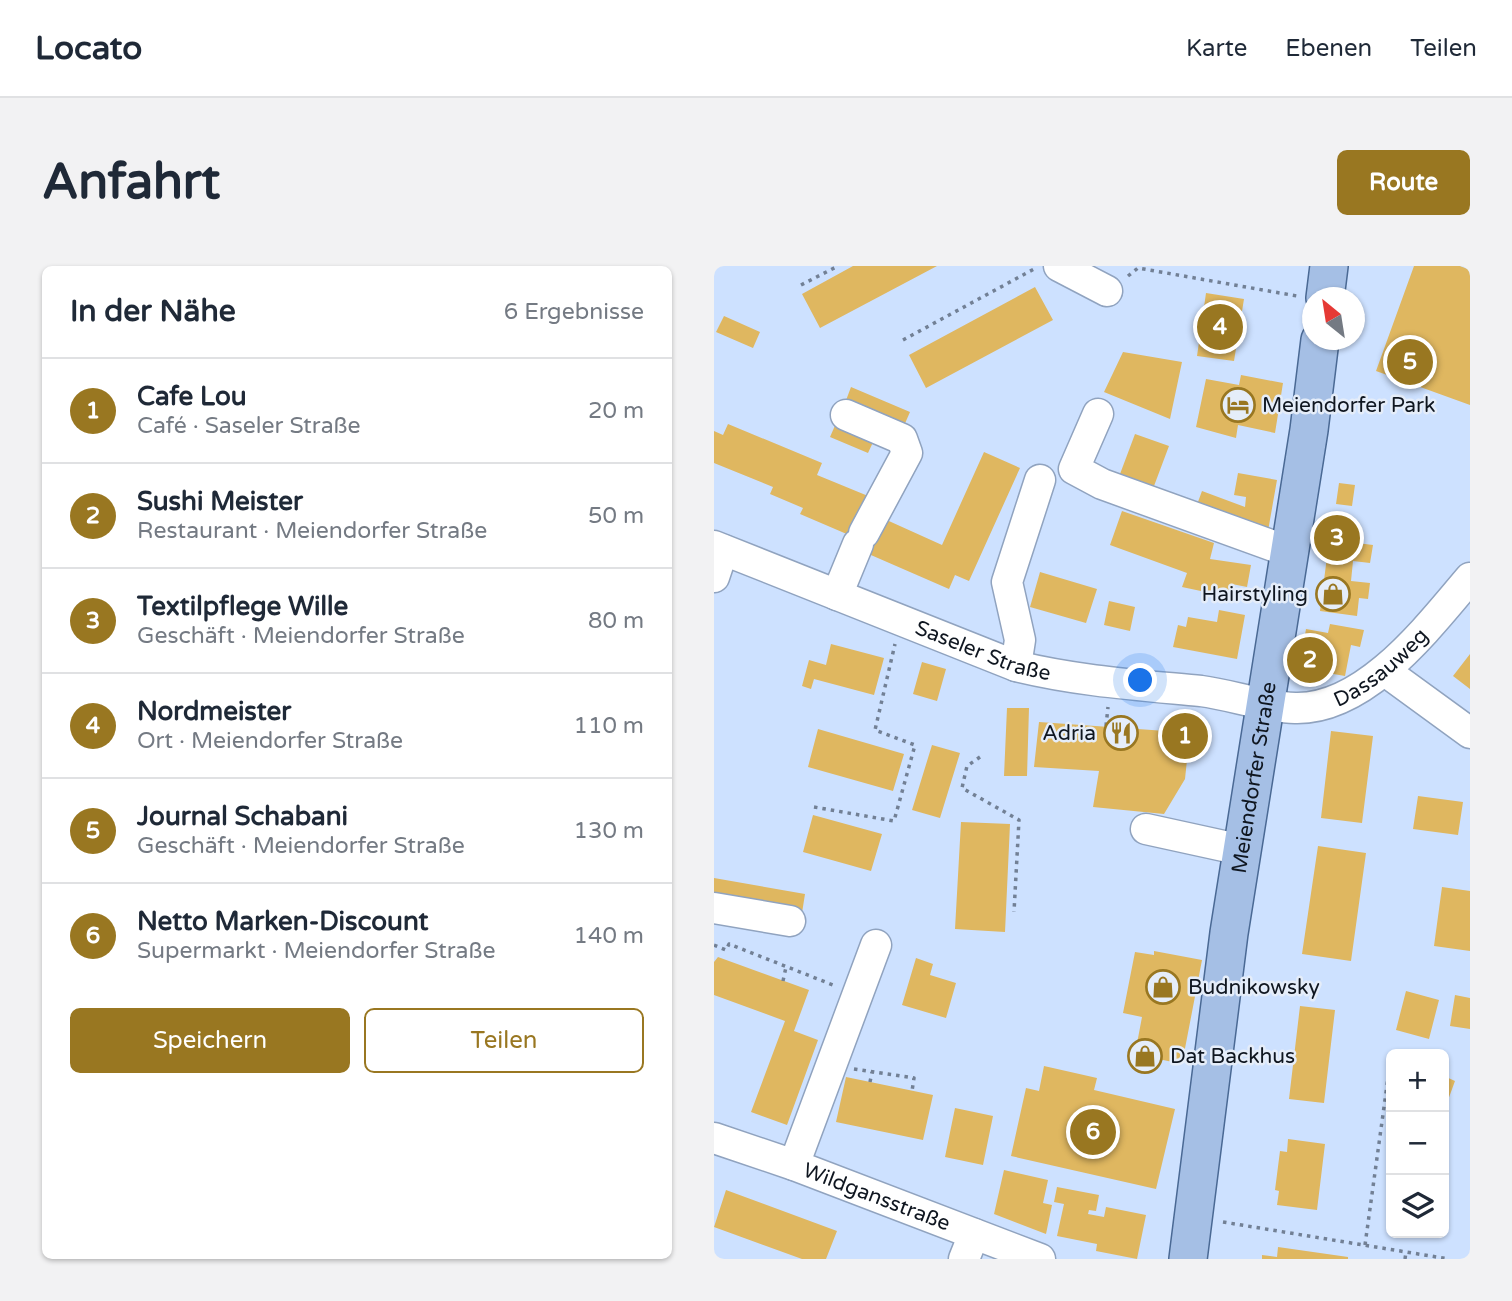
<!DOCTYPE html>
<html lang="de">
<meta charset="utf-8">
<style>
:root{--surface:#fff;--page:#f2f2f3;--text:#1f2937;--muted:#747a83;--line:#e0e1e3;--accent:#997721}
body{margin:0;font-family:"Varela Round",sans-serif;background:var(--page);color:var(--text)}
.controls{position:absolute;right:21px;bottom:21px;display:grid;overflow:hidden;border-radius:10px;box-shadow:0 2px 5px #0004}
.controls button{width:63px;height:63px;display:grid;place-items:center;padding:0;border:0;border-bottom:2px solid var(--line);background:var(--surface);color:var(--text);font:35px sans-serif}
.compass{position:absolute;left:588px;top:21px;width:63px;height:63px;border-radius:50%;background:var(--surface);box-shadow:0 2px 5px #0004;rotate:330deg}
.you{position:absolute;left:427px;top:415px;width:24px;height:24px;margin:-18px;border:5px solid #fff;border-radius:50%;background:#1a73e8;box-shadow:0 0 0 10px #1a73e833}
.badge{display:grid;place-items:center;width:46px;height:46px;border-radius:50%;background:var(--accent);color:#fff;font-size:23px;font-weight:700}
.pin{position:absolute;translate:-50% -50%;border:4px solid #fff;box-shadow:0 2px 7px #0006}
.list{margin:0;padding:0;list-style:none}
h2{display:flex;justify-content:space-between;align-items:center;height:91px;margin:0;padding:0 28px;font-size:30px}
h2 small{font-size:23px;font-weight:400;color:var(--muted)}
.list li{display:grid;grid-template-columns:46px 1fr auto;gap:21px;align-items:center;box-sizing:border-box;height:105px;padding:0 28px;border-top:2px solid var(--line)}
.list b{display:block;font-size:26px;white-space:nowrap}
.list p{margin:0;font-size:23px;white-space:nowrap;color:var(--muted)}
.list em{font-size:23px;font-style:normal;color:var(--muted)}
.actions{display:flex;gap:14px;padding:21px 28px}
.actions a{flex:1;padding:16px 0;border:2px solid var(--accent);border-radius:10px;text-align:center;font-size:24px;color:var(--accent)}
.actions .main{background:var(--accent);color:#fff}
.icon{flex:none;width:38px;height:38px;fill:none;stroke:currentColor;stroke-width:2;stroke-linecap:round;stroke-linejoin:round}
.map{position:relative;flex:none;width:756px;height:993px;overflow:hidden;border-radius:10px}
header{display:flex;align-items:center;gap:42px;box-sizing:border-box;height:98px;padding:0 35px;background:var(--surface);border-bottom:2px solid var(--line)}
header strong{font-size:33px}
nav{display:flex;gap:38px;margin-inline-start:auto;font-size:24px}
.intro{display:flex;align-items:center;justify-content:space-between;box-sizing:border-box;height:168px;padding:0 42px}
h1{margin:0;font-size:49px}
.button{padding:18px 32px;border-radius:10px;background:var(--accent);color:#fff;font-size:24px;font-weight:700}
main{display:flex;gap:42px;padding:0 42px}
aside{flex:1;background:var(--surface);border-radius:10px;box-shadow:0 2px 5px #0004}
.map>svg:first-child{display:block}
.building{fill:#dfb760}
.lines{fill:none;stroke-linecap:round;stroke-linejoin:round}
.minor-casing{stroke:#90a3bf;stroke-width:33}
.major-casing{stroke:#4a6994;stroke-width:40}
.path{stroke:#728095;stroke-width:3.5;stroke-dasharray:3.5 5;stroke-linecap:butt}
.minor{stroke:#fff;stroke-width:30}
.major{stroke:#a5bfe5;stroke-width:37}
.labels{text-anchor:middle;stroke-width:5;stroke-linejoin:round;paint-order:stroke}
.poi-label{font-size:21px;fill:#0f1620;stroke:#e5edf9;text-anchor:start}
.street-label{font-size:21px;fill:#0f1620;stroke:#e5edf9}
</style>
<header>
<strong>Locato</strong>
<nav><a>Karte</a><a>Ebenen</a><a>Teilen</a></nav>
</header>
<div class="intro"><h1>Anfahrt</h1><a class="button">Route</a></div>
<main>
<aside>
<h2>In der Nähe<small>6 Ergebnisse</small></h2>
<ul class="list">
<li><span class="badge">1</span><div><b>Cafe Lou</b><p>Café · Saseler Straße</p></div><em>20 m</em></li>
<li><span class="badge">2</span><div><b>Sushi Meister</b><p>Restaurant · Meiendorfer Straße</p></div><em>50 m</em></li>
<li><span class="badge">3</span><div><b>Textilpflege Wille</b><p>Geschäft · Meiendorfer Straße</p></div><em>80 m</em></li>
<li><span class="badge">4</span><div><b>Nordmeister</b><p>Ort · Meiendorfer Straße</p></div><em>110 m</em></li>
<li><span class="badge">5</span><div><b>Journal Schabani</b><p>Geschäft · Meiendorfer Straße</p></div><em>130 m</em></li>
<li><span class="badge">6</span><div><b>Netto Marken-Discount</b><p>Supermarkt · Meiendorfer Straße</p></div><em>140 m</em></li>
</ul>
<div class="actions"><a class="main">Speichern</a><a>Teilen</a></div>
</aside>
<div class="map">
<svg width="756" height="993" viewBox="0 0 756 993">
<rect width="100%" height="100%" fill="#cde1ff"/>
<path class="building" d="M 139,0 L 223,0 L 106,62 L 88,28 Z
M 700,0 L 746,0 L 756,4 L 756,139 L 662,105 Z
M 321,21 L 339,54 L 212,122 L 195,89 Z
M 492,27 L 530,33 L 520,95 L 483,90 Z
M 10,50 L 46,66 L 39,82 L 2,66 Z
M 409,86 L 468,96 L 456,153 L 390,126 Z
M 527,109 L 569,117 L 561,167 L 524,159 L 522,172 L 482,161 L 492,113 L 525,119 Z
M 137,121 L 196,146 L 189,162 L 131,137 Z
M 123,155 L 161,172 L 154,187 L 116,171 Z
M 14,158 L 108,197 L 103,209 L 159,232 L 142,272 L 86,248 L 89,242 L 56,228 L 59,221 L 0,197 L 0,165 L 9,169 Z
M 421,168 L 455,180 L 437,228 L 403,216 Z
M 270,186 L 306,202 L 255,315 L 241,309 L 235,323 L 150,286 L 166,251 L 228,279 Z
M 524,207 L 563,214 L 554,265 L 481,244 L 488,225 L 531,241 L 532,231 L 520,229 Z
M 625,217 L 641,219 L 638,240 L 622,238 Z
M 408,245 L 500,277 L 496,293 L 537,299 L 533,321 L 518,318 L 515,331 L 468,321 L 473,307 L 396,279 Z
M 617,260 L 628,261 L 627,267 L 643,269 L 643,277 L 659,279 L 656,297 L 639,295 L 637,315 L 656,317 L 654,333 L 645,332 L 643,350 L 606,345 Z
M 326,306 L 383,323 L 372,357 L 316,341 Z
M 395,335 L 421,341 L 416,365 L 390,359 Z
M 505,344 L 531,349 L 523,393 L 459,381 L 464,359 L 472,361 L 474,351 L 503,356 Z
M 616,358 L 650,364 L 646,381 L 637,379 L 631,410 L 585,402 L 592,363 L 614,367 Z
M 117,378 L 170,392 L 160,429 L 100,413 L 97,423 L 88,420 L 95,394 L 112,399 Z
M 756,388 L 756,423 L 739,410 Z
M 208,396 L 232,403 L 223,435 L 199,428 Z
M 293,442 L 315,442 L 313,510 L 290,510 Z
M 325,456 L 466,466 L 475,475 L 471,513 L 450,548 L 379,541 L 385,505 L 320,501 Z
M 104,463 L 190,488 L 179,525 L 94,501 Z
M 617,465 L 659,470 L 648,557 L 607,552 Z
M 218,479 L 246,487 L 226,552 L 198,544 Z
M 704,530 L 749,536 L 744,569 L 699,563 Z
M 99,549 L 168,568 L 157,605 L 89,586 Z
M 247,556 L 296,558 L 291,666 L 241,663 Z
M 604,580 L 652,587 L 637,695 L 588,688 Z
M 0,612 L 91,628 L 85,666 L 0,652 Z
M 728,621 L 756,625 L 756,685 L 720,680 Z
M 440,685 L 488,694 L 468,798 L 421,788 L 428,751 L 409,747 L 421,686 L 440,689 Z
M 4,691 L 95,724 L 80,765 L 104,774 L 73,859 L 37,846 L 71,755 L 0,729 L 0,696 Z
M 202,692 L 219,698 L 216,709 L 242,717 L 232,752 L 188,739 Z
M 692,725 L 725,734 L 715,773 L 682,764 Z
M 741,729 L 756,732 L 756,763 L 736,760 Z
M 586,740 L 621,744 L 610,837 L 575,833 Z
M 330,800 L 383,812 L 380,824 L 461,843 L 442,923 L 297,890 L 312,822 L 325,825 Z
M 730,810 L 741,815 L 730,845 Z
M 132,811 L 219,829 L 209,874 L 122,856 Z
M 241,842 L 279,850 L 269,899 L 231,891 Z
M 574,873 L 611,878 L 603,944 L 563,939 L 565,925 L 561,924 L 566,885 L 573,886 Z
M 290,904 L 334,914 L 329,937 L 338,939 L 332,968 L 280,948 Z
M 343,921 L 385,929 L 382,945 L 375,944 L 374,948 L 390,951 L 392,941 L 432,949 L 423,993 L 382,985 L 383,978 L 343,970 L 350,938 L 340,936 Z
M 12,924 L 123,965 L 112,993 L 88,993 L 0,961 Z
M 564,981 L 634,991 L 634,993 L 548,993 L 548,989 L 563,991 Z"/>
<g class="lines">
<g class="minor-casing">
<g id="minor">
<path d="M 345,0 L 393,25"/>
<path d="M 384,148 L 360,203 L 388,218 L 576,286"/>
<path d="M 132,149 L 188,173 L 193,187 L 150,267"/>
<path id="s1" d="M 0,280 L 302,400 C 363,415 424,419 487,425 C 518,429 550,441 581,442 C 652,444 715,360 756,312"/>
<path d="M 0,311 L 9,284"/>
<path d="M 123,329 L 144,278"/>
<path d="M 302,400 L 306,374 L 293,316 L 326,214"/>
<path d="M 671,405 L 756,467"/>
<path d="M 432,563 L 528,584"/>
<path d="M 0,642 L 76,655"/>
<path id="s2" d="M 0,872 L 80,899 L 326,993"/>
<path d="M 80,899 L 162,679"/>
<path d="M 250,993 L 260,968"/>
</g>
</g>
<g class="major-casing">
<g id="major">
<path d="M 611,32 L 615,0"/>
<path id="s3" d="M 474,993 L 515,667 L 595,164 L 606,74"/>
</g>
</g>
<path class="path" d="M 414,10 L 424,2 L 583,30
M 87,19 L 124,0
M 189,74 L 320,3
M 392,460 L 394,441
M 266,491 L 253,500 L 248,522 L 305,554 L 300,646
M 100,541 L 180,555 L 201,479 L 161,464 L 181,378
M 0,679 L 12,684 L 15,678 L 119,719
M 69,715 L 72,701
M 140,803 L 200,812 L 198,825
M 156,816 L 158,806
M 509,956 L 735,993
M 651,979 L 674,812
M 691,993 L 692,986"/>
<use href="#minor" class="minor"/>
<use href="#major" class="major"/>
</g>
<defs>
<g id="hotel-ring" transform="scale(1.75)"><circle r="9.5" fill="#e5edf9" stroke="#997721" stroke-width="1.5"/><path d="M-6-4.5h1.5V1H6V5H4.5V3h-9V5H-6ZM-4 0a1.8 1.8 0 1 1 3.6 0ZM.5 0V-2.5h3Q6-2.5 6 0Z" fill="#997721"/></g>
<g id="shop-ring" transform="scale(1.75)"><circle r="9.5" fill="#e5edf9" stroke="#997721" stroke-width="1.5"/><path d="M-5-2.5h2.3a2.7 3.5 0 0 1 5.4 0H5L5.5 6h-11ZM-1.5-2.5h3a1.5 2.3 0 0 0-3 0Z" fill="#997721"/></g>
<g id="restaurant-ring" transform="scale(1.75)"><circle r="9.5" fill="#e5edf9" stroke="#997721" stroke-width="1.5"/><path d="M-5-6h1v4h1v-4h1v4h1v-4h1v5L-1.5 .5V6h-2V.5L-5-1ZM5-6V6H3V1.5H1.5Q1.5-4 5-6Z" fill="#997721"/></g>
</defs>
<g fill-rule="evenodd">
<use href="#hotel-ring" x="524" y="139"/>
<use href="#shop-ring" x="619" y="328"/>
<use href="#restaurant-ring" x="407" y="467"/>
<use href="#shop-ring" x="449" y="721"/>
<use href="#shop-ring" x="431" y="790"/>
</g>
<g class="labels">
<g class="poi-label">
<text x="548" y="146">Meiendorfer Park</text>
<text x="594" y="335" text-anchor="end">Hairstyling</text>
<text x="382" y="474" text-anchor="end">Adria</text>
<text x="474" y="728">Budnikowsky</text>
<text x="456" y="797">Dat Backhus</text>
</g>
<g class="street-label">
<text dy="7" stroke="none"><textPath href="#s1" startOffset="289">Saseler Straße</textPath></text>
<text dy="7" stroke="none"><textPath href="#s1" startOffset="705">Dassauweg</textPath></text>
<text dy="7" stroke="none"><textPath href="#s3" startOffset="486">Meiendorfer Straße</textPath></text>
<text dy="7" stroke="none"><textPath href="#s2" startOffset="173">Wildgansstraße</textPath></text>
</g>
</g>
</svg>
<div class="controls">
<button>+</button>
<button>−</button>
<button><svg class="icon" aria-label="layers" viewBox="0 0 24 24"><path d="M12 4l9 5-9 5-9-5zM3 14l9 5 9-5"/></svg></button>
</div>
<svg class="compass" viewBox="-18 -18 36 36"><path d="M0-13l5 13h-10z" fill="#e53935"/><path d="M0 13l5-13h-10z" fill="#747a83"/></svg>
<div class="you"></div>
<div class="pin badge" style="left:471px;top:470px">1</div>
<div class="pin badge" style="left:596px;top:394px">2</div>
<div class="pin badge" style="left:623px;top:272px">3</div>
<div class="pin badge" style="left:506px;top:61px">4</div>
<div class="pin badge" style="left:696px;top:96px">5</div>
<div class="pin badge" style="left:379px;top:866px">6</div>
</div>
</main>
